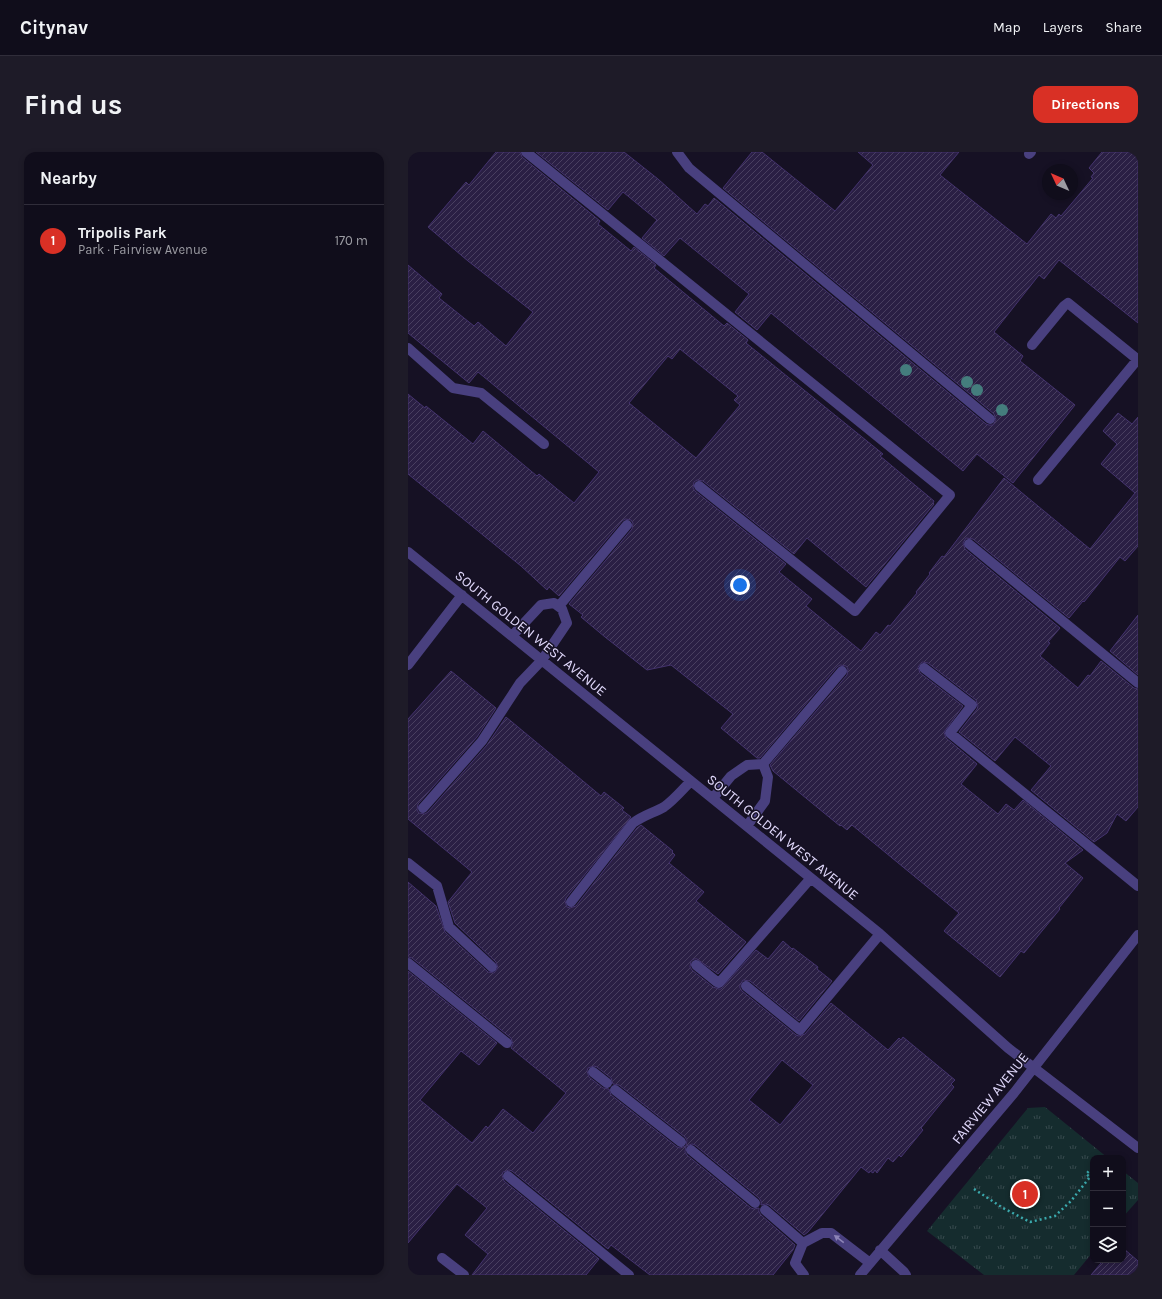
<!DOCTYPE html>
<meta charset="utf-8">
<style>
:root{--surface:#100d1b;--page:#1e1b28;--text:#f1f3f6;--muted:#9c9ca3;--line:#302d3a;--accent:#d93025}
body{margin:0;font-family:Karla,sans-serif;background:var(--page);color:var(--text)}
.controls{position:absolute;right:12px;bottom:12px;display:grid;overflow:hidden;border-radius:8px;box-shadow:0 2px 6px #0003}
.controls button{width:36px;height:36px;display:grid;place-items:center;padding:0;border:0;border-bottom:1px solid var(--line);background:var(--surface);color:var(--text);font:20px sans-serif}
.compass{position:absolute;left:634px;top:12px;width:36px;height:36px;border-radius:50%;background:var(--surface);box-shadow:0 2px 6px #0003;rotate:314deg}
.you{position:absolute;left:332px;top:433px;width:14px;height:14px;margin:-10px;border:3px solid #fff;border-radius:50%;background:#1a73e8;box-shadow:0 0 0 6px #1a73e833}
.badge{display:grid;place-items:center;width:26px;height:26px;border-radius:50%;background:var(--accent);color:#fff;font-size:13px;font-weight:700}
.pin{position:absolute;translate:-50% -50%;border:2px solid #fff;box-shadow:0 1px 4px #0006}
.list{margin:0;padding:0;list-style:none}
h2{display:flex;justify-content:space-between;align-items:center;height:52px;margin:0;padding:0 16px;font-size:17px}
h2 small{font-size:13px;font-weight:400;color:var(--muted)}
.list li{display:grid;grid-template-columns:26px 1fr auto;gap:12px;align-items:center;box-sizing:border-box;height:72px;padding:0 16px;border-top:1px solid var(--line)}
.list b{display:block;font-size:15px;white-space:nowrap}
.list p{margin:0;font-size:13px;white-space:nowrap;color:var(--muted)}
.list em{font-size:13px;font-style:normal;color:var(--muted)}
.icon{flex:none;width:22px;height:22px;fill:none;stroke:currentColor;stroke-width:2;stroke-linecap:round;stroke-linejoin:round}
.map{position:relative;flex:none;width:730px;height:1123px;overflow:hidden;border-radius:12px}
header{display:flex;align-items:center;gap:24px;box-sizing:border-box;height:56px;padding:0 20px;background:var(--surface);border-bottom:1px solid var(--line)}
header strong{font-size:19px}
nav{display:flex;gap:22px;margin-inline-start:auto;font-size:14px}
.intro{display:flex;align-items:center;justify-content:space-between;box-sizing:border-box;height:96px;padding:0 24px}
h1{margin:0;font-size:28px}
.button{padding:10px 18px;border-radius:12px;background:var(--accent);color:#fff;font-size:14px;font-weight:700}
main{display:flex;gap:24px;padding:0 24px}
aside{flex:1;background:var(--surface);border-radius:12px;box-shadow:0 2px 6px #0003}
.map>svg:first-child{display:block}
.park{fill:url(#park-tufts)}
.building{fill:url(#building-hatch);stroke:#44336e;fill-rule:evenodd}
.lines{fill:none;stroke-linecap:round;stroke-linejoin:round}
.path{stroke:#3ba9ad;stroke-width:2.5;stroke-dasharray:2 3;stroke-linecap:butt}
.minor{stroke:#49407f;stroke-width:10}
.tree{fill:#447d7d}
.oneway{fill:#8d84b7}
.labels{text-anchor:middle;stroke-width:3;stroke-linejoin:round;paint-order:stroke}
.street-label{font-size:14px;fill:#e0d8fb;stroke:#161124}
</style>
<header>
<strong>Citynav</strong>
<nav><a>Map</a><a>Layers</a><a>Share</a></nav>
</header>
<div class="intro"><h1>Find us</h1><a class="button">Directions</a></div>
<main>
<aside>
<h2>Nearby<small></small></h2>
<ul class="list">
<li><span class="badge">1</span><div><b>Tripolis Park</b><p>Park · Fairview Avenue</p></div><em>170 m</em></li>
</ul>
</aside>
<div class="map">
<svg width="730" height="1123" viewBox="0 0 730 1123">
<defs>
<pattern id="park-tufts" width="24" height="20" patternUnits="userSpaceOnUse"><rect width="24" height="20" fill="#152c2e"/><path d="M3 7l-1-3M5 7V3M7 7l1-3M15 17l-1-3M17 17v-4M19 17l1-3" fill="none" stroke="#374a4d"/></pattern>
<pattern id="building-hatch" width="6" height="6" patternUnits="userSpaceOnUse"><rect width="6" height="6" fill="#2a1f44"/><path d="M-1 1l2-2M0 6l6-6M5 7l2-2" fill="none" stroke="#493f60"/></pattern>
</defs>
<rect width="100%" height="100%" fill="#161124"/>
<path class="park" d="M 637,955 L 700,1006 L 685,1006 L 685,1100 L 666,1123 L 576,1123 L 519,1079 L 620,956 Z
M 715,1019 L 730,1031 L 730,1048 L 715,1065 Z"/>
<path class="building" d="M 88,0 L 112,0 L 114,5 L 192,69 L 190,72 L 223,99 L 226,95 L 248,113 L 246,116 L 316,174 L 319,171 L 340,188 L 338,191 L 475,302 L 472,304 L 526,349 L 525,351 L 526,352 L 458,435 L 399,386 L 386,402 L 295,329 L 289,328 L 286,330 L 285,336 L 287,339 L 378,412 L 371,420 L 404,447 L 398,454 L 453,499 L 468,480 L 472,483 L 480,473 L 482,474 L 509,441 L 508,440 L 522,422 L 521,421 L 534,404 L 536,405 L 596,326 L 682,397 L 727,341 L 693,312 L 709,292 L 695,279 L 710,261 L 724,272 L 730,265 L 730,394 L 717,409 L 712,405 L 676,450 L 675,449 L 661,466 L 565,387 L 558,386 L 555,391 L 557,397 L 652,476 L 640,490 L 642,491 L 632,504 L 670,536 L 680,523 L 682,524 L 693,509 L 726,536 L 730,537 L 730,655 L 718,669 L 709,662 L 699,681 L 686,690 L 623,638 L 643,614 L 607,585 L 587,609 L 551,580 L 569,557 L 570,554 L 568,548 L 520,511 L 514,510 L 510,515 L 512,521 L 555,554 L 536,580 L 538,586 L 569,612 L 553,632 L 590,662 L 598,652 L 606,658 L 615,648 L 675,698 L 657,711 L 675,726 L 651,756 L 652,757 L 616,801 L 613,799 L 592,825 L 536,779 L 551,761 L 444,673 L 439,678 L 433,673 L 432,674 L 365,619 L 362,613 L 439,523 L 440,517 L 438,514 L 432,513 L 429,515 L 352,606 L 349,606 L 313,576 L 325,562 L 263,513 L 239,518 L 197,485 L 173,465 L 175,463 L 161,452 L 224,377 L 225,371 L 223,368 L 217,367 L 214,369 L 151,444 L 141,435 L 139,438 L 113,414 L 0,322 L 0,242 L 17,256 L 18,254 L 65,292 L 75,279 L 129,324 L 131,322 L 166,351 L 191,320 L 70,220 L 61,231 L 0,181 L 0,113 L 34,142 L 31,146 L 66,174 L 70,170 L 98,194 L 125,160 L 60,109 L 20,75 L 58,30 L 61,33 ZM 272,197 L 330,244 L 326,248 L 332,253 L 288,306 L 221,251 L 260,204 L 264,207 Z
M 128,0 L 216,0 L 250,27 L 289,62 L 297,52 L 300,54 L 306,46 L 578,272 L 581,273 L 585,273 L 588,268 L 586,262 L 315,36 L 344,0 L 354,0 L 427,59 L 465,13 L 450,0 L 551,0 L 532,23 L 619,92 L 643,62 L 648,66 L 651,62 L 653,64 L 685,26 L 683,25 L 686,21 L 681,16 L 694,0 L 730,0 L 730,171 L 651,108 L 636,127 L 631,123 L 586,180 L 615,204 L 612,209 L 667,253 L 605,331 L 569,302 L 555,319 L 363,161 L 349,178 L 327,160 L 341,142 L 272,86 L 256,104 L 234,86 L 249,68 L 215,40 L 200,58 Z
M 730,463 L 730,523 L 702,499 Z
M 43,519 L 88,556 L 69,585 L 10,652 L 9,658 L 11,661 L 17,662 L 20,660 L 79,593 L 98,565 L 193,644 L 196,640 L 216,656 L 214,658 L 223,665 L 158,746 L 157,749 L 159,755 L 162,756 L 168,754 L 229,676 L 233,673 L 265,699 L 264,700 L 267,703 L 261,711 L 296,740 L 288,749 L 338,790 L 310,822 L 289,807 L 286,807 L 283,809 L 282,815 L 284,818 L 305,835 L 311,837 L 313,837 L 348,798 L 360,807 L 375,789 L 384,797 L 385,796 L 410,815 L 409,817 L 424,829 L 391,869 L 342,829 L 335,828 L 332,833 L 332,836 L 334,839 L 388,883 L 391,884 L 397,882 L 423,851 L 480,898 L 491,886 L 493,888 L 495,885 L 547,928 L 543,932 L 546,935 L 513,976 L 515,978 L 493,1005 L 491,1003 L 485,1010 L 480,1006 L 469,1021 L 467,1018 L 465,1021 L 462,1019 L 461,1021 L 453,1015 L 400,1080 L 396,1083 L 361,1053 L 358,1052 L 353,1053 L 353,1049 L 351,1046 L 287,993 L 284,992 L 278,994 L 279,988 L 277,985 L 211,933 L 205,932 L 203,926 L 189,915 L 186,914 L 180,916 L 179,919 L 181,925 L 195,936 L 201,937 L 203,943 L 269,995 L 272,996 L 278,994 L 277,1000 L 279,1003 L 343,1056 L 346,1057 L 351,1056 L 351,1060 L 353,1063 L 387,1093 L 385,1098 L 365,1123 L 242,1123 L 203,1093 L 200,1097 L 104,1019 L 101,1018 L 95,1020 L 94,1023 L 96,1029 L 191,1107 L 178,1123 L 64,1123 L 80,1102 L 57,1083 L 79,1056 L 49,1032 L 0,1091 L 0,819 L 89,891 L 71,913 L 53,899 L 12,948 L 64,991 L 78,974 L 80,976 L 95,957 L 125,981 L 158,941 L 103,896 L 105,892 L 103,886 L 4,806 L 0,805 L 0,730 L 28,754 L 37,780 L 80,820 L 86,821 L 90,816 L 88,810 L 47,771 L 40,750 L 64,720 L 0,667 L 0,567 ZM 374,908 L 405,933 L 372,973 L 341,948 Z
M 715,1096 L 730,1109 L 730,1123 L 683,1123 L 693,1111 L 689,1108 L 715,1108 Z"/>
<g class="lines">
<path class="path" d="M 566,1037 L 595,1056 L 622,1070 L 647,1064 L 663,1049 L 682,1025 L 678,1022 L 685,1015"/>
<path class="minor" d="M 118,0 L 542,343 L 447,459 L 291,334
M 269,0 L 281,16 L 582,267
M 621,2 L 623,0
M 624,193 L 656,154 L 660,151 L 729,207
M 0,196 L 45,236 L 73,241 L 136,292
M 630,328 L 730,207
M 561,392 L 730,531
M 0,400 L 472,782 L 600,896 L 730,996
M 151,454 L 219,373
M 0,513 L 54,443
M 516,516 L 564,553 L 542,581 L 730,734
M 305,646 L 323,624 L 339,613 L 355,612 L 434,519
M 15,656 L 74,589 L 112,531 L 134,508 L 159,471 L 154,457 L 146,451 L 133,453 L 104,484
M 339,674 L 357,649 L 360,625 L 355,612
M 0,711 L 29,734 L 41,775 L 84,815
M 163,750 L 225,671 C 236,663 245,661 256,655 C 266,648 274,638 283,629
M 0,811 L 99,891
M 288,813 L 309,830 L 311,831 L 403,726
M 338,834 L 392,878 L 472,782
M 185,920 L 199,931
M 207,938 L 273,990
M 283,998 L 347,1051
M 100,1024 L 221,1123
M 357,1058 L 395,1091
M 472,1098 L 496,1120 L 498,1123
M 34,1106 L 56,1123
M 396,1123 L 387,1111 L 395,1091 L 414,1081 L 423,1081 L 462,1111
M 452,1123 L 606,941 L 730,783"/>
</g>
<g class="tree">
<circle cx="498" cy="218" r="6"/>
<circle cx="559" cy="230" r="6"/>
<circle cx="569" cy="238" r="6"/>
<circle cx="594" cy="258" r="6"/>
</g>
<defs><path id="oneway-solid" d="M-6-.8H1V-3.2L6.5 0L1 3.2V.8H-6Z"/></defs>
<use class="oneway" href="#oneway-solid" transform="translate(431 1087) rotate(-143)"/>
<g class="labels">
<g class="street-label">
<text transform="translate(123 481) rotate(39)" y="5">SOUTH GOLDEN WEST AVENUE</text>
<text transform="translate(375 685) rotate(39)" y="5">SOUTH GOLDEN WEST AVENUE</text>
<text transform="translate(582 946) rotate(-51)" y="5">FAIRVIEW AVENUE</text>
</g>
</g>
</svg>
<div class="controls">
<button>+</button>
<button>−</button>
<button><svg class="icon" aria-label="layers" viewBox="0 0 24 24"><path d="M12 4l9 5-9 5-9-5zM3 14l9 5 9-5"/></svg></button>
</div>
<svg class="compass" viewBox="-18 -18 36 36"><path d="M0-13l5 13h-10z" fill="#e53935"/><path d="M0 13l5-13h-10z" fill="#9c9ca3"/></svg>
<div class="you"></div>
<div class="pin badge" style="left:617px;top:1042px">1</div>
</div>
</main>
